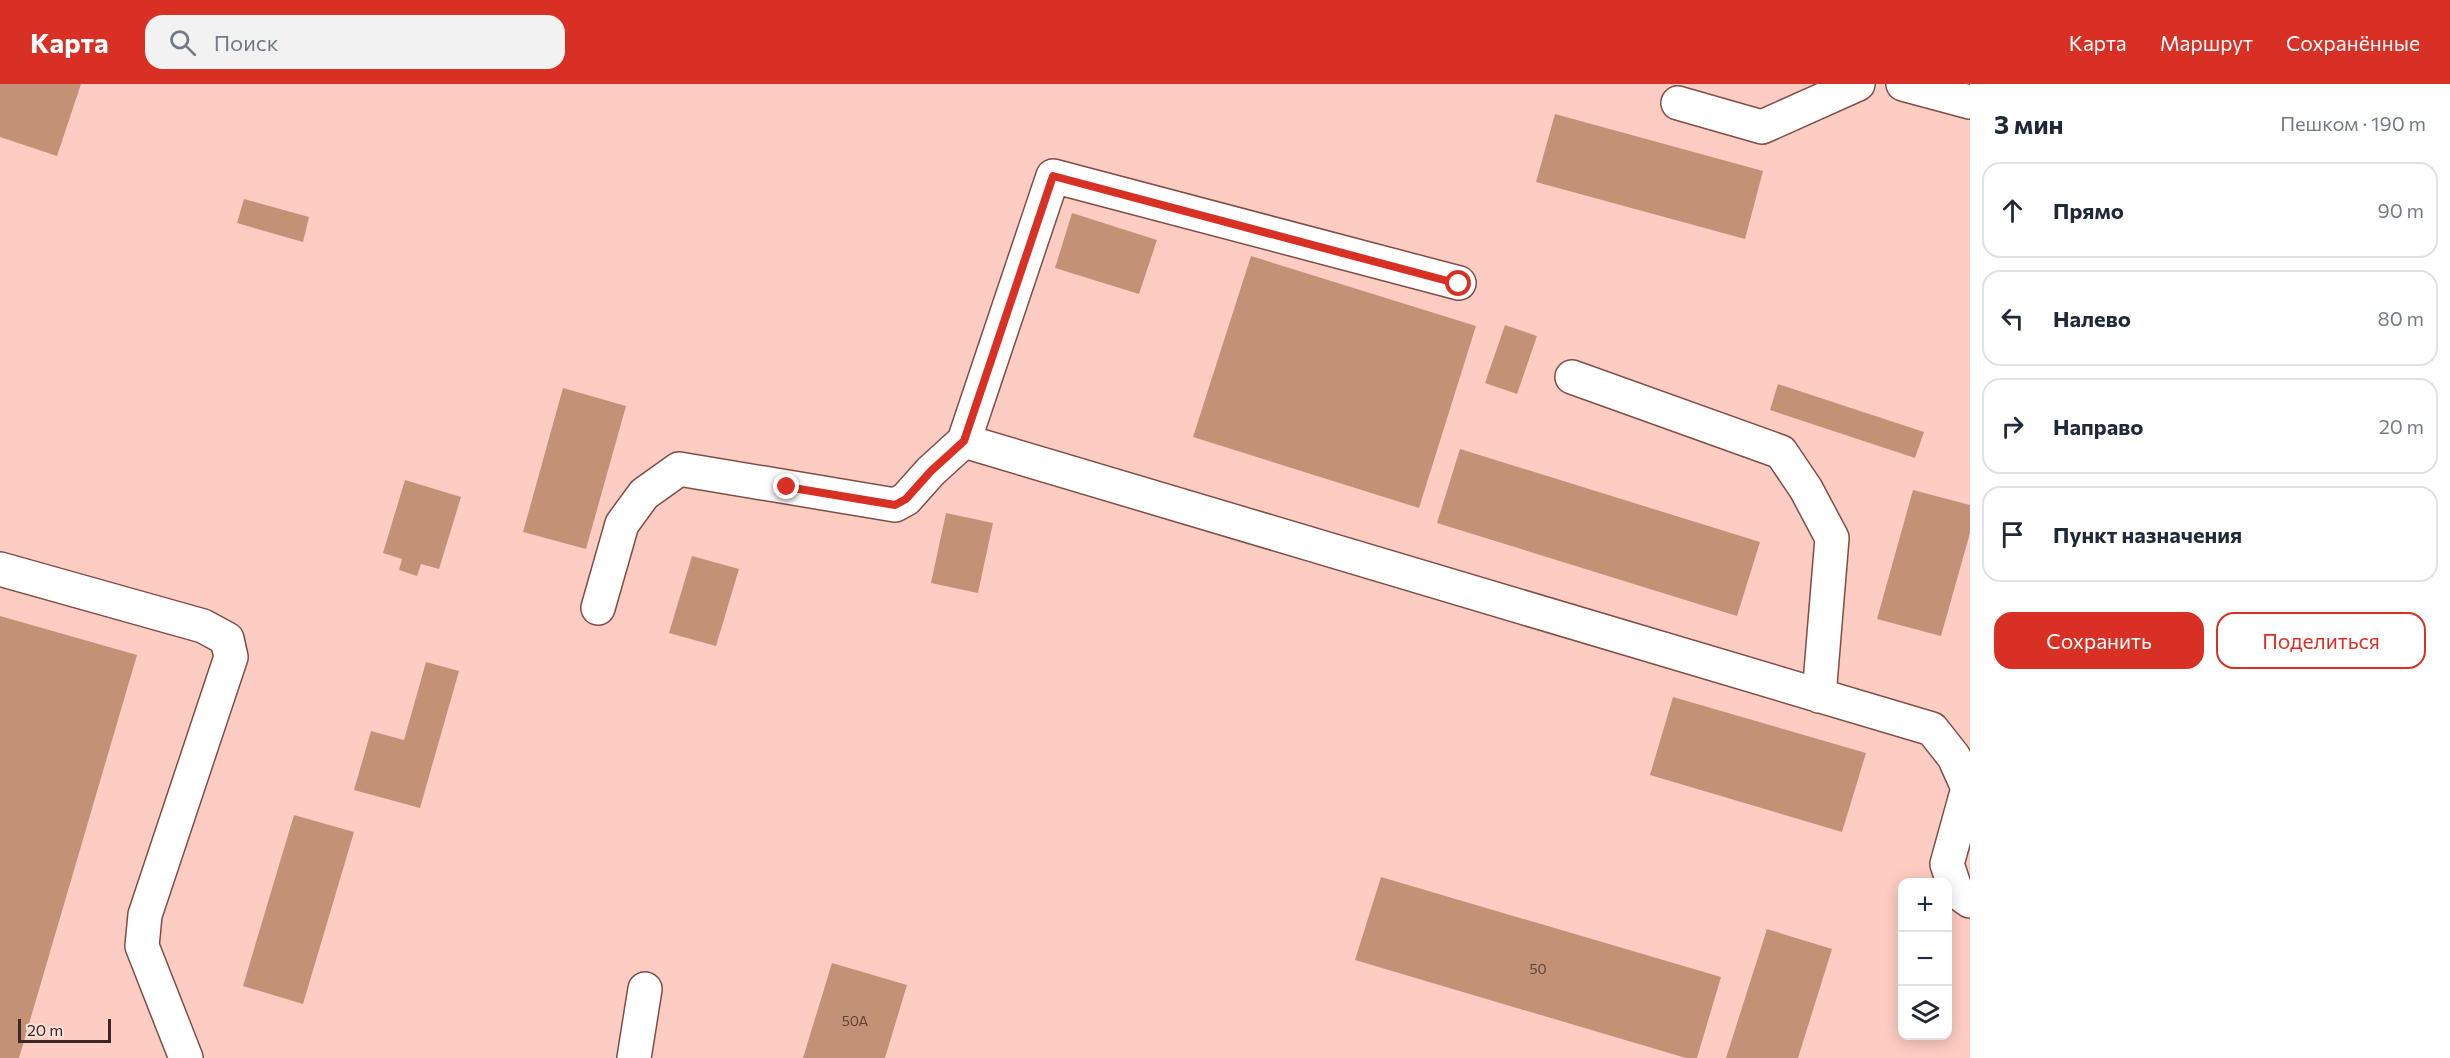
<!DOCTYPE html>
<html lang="ru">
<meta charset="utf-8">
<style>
:root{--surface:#fff;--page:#f2f2f3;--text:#1f2937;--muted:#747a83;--line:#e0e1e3;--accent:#d93025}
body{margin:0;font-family:Commissioner,sans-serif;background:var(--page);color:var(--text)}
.controls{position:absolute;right:18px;bottom:18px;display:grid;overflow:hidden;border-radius:12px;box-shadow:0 3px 15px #0003}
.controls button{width:54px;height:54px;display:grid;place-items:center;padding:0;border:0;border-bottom:2px solid var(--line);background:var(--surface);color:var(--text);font:30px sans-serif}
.scale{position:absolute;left:18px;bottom:15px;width:93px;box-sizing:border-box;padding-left:6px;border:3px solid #3d2623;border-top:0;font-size:16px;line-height:21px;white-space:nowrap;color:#3d2623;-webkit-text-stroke:4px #f9e0db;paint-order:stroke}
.stop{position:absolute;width:18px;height:18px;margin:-14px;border:4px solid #d93025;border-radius:50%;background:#fff}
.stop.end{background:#d93025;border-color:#fff;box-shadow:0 2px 6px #0008}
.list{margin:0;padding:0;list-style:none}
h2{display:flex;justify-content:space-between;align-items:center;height:78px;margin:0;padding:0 24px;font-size:26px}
h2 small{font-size:20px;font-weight:400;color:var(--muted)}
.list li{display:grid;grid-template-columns:39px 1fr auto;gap:18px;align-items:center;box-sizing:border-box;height:96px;margin:0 12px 12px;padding:0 12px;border:2px solid var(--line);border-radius:18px}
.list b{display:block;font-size:22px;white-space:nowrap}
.list em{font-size:20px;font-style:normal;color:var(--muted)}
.actions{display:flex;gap:12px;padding:18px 24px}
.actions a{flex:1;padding:14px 0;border:2px solid var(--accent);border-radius:18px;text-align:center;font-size:21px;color:var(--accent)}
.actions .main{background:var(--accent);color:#fff}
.icon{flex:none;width:33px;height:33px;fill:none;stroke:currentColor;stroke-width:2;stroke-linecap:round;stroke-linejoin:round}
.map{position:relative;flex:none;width:1970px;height:974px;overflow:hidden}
header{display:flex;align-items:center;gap:36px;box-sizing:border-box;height:84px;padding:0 30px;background:var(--accent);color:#fff}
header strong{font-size:28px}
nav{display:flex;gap:33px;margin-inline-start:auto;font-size:21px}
.search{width:420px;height:54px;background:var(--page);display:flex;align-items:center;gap:15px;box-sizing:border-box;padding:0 21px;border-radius:18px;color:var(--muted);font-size:22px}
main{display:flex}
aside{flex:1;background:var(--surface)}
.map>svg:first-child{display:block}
.building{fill:#c39276}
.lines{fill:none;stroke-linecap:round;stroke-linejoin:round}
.minor-casing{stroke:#804d44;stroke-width:36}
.minor{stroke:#fff;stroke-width:33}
.route{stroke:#d93025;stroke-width:8}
.labels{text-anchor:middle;stroke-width:6;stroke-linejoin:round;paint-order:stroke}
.number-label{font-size:14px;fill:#5e4138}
</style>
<header>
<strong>Карта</strong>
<div class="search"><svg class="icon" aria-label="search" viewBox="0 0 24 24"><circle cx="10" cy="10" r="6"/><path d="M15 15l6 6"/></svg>Поиск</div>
<nav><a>Карта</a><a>Маршрут</a><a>Сохранённые</a></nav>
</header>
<main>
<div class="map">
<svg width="1970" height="974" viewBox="0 0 1970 974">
<rect width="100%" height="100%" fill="#fdccc3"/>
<path class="building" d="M 0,0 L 81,0 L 57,72 L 0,53 Z
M 1555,30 L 1763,87 L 1745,155 L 1536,98 Z
M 244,115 L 309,133 L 303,158 L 237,139 Z
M 1072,129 L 1157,156 L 1139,210 L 1055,184 Z
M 1251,172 L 1476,242 L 1419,424 L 1193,353 Z
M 1505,241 L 1537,252 L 1517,310 L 1485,299 Z
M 1778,300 L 1924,348 L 1915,374 L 1770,326 Z
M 563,304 L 626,322 L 586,465 L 523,448 Z
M 1460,365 L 1760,458 L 1737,532 L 1437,439 Z
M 405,396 L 461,413 L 439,485 L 421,480 L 417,492 L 399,486 L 402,475 L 383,469 Z
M 1913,406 L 1970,421 L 1970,449 L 1941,552 L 1877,535 Z
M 946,429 L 993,439 L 978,509 L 931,499 Z
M 692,472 L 739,485 L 716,562 L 669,549 Z
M 0,532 L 137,571 L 19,974 L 0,974 Z
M 426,578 L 459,587 L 420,724 L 354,706 L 371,647 L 404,656 Z
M 1673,613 L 1866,669 L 1842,748 L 1650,691 Z
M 294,731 L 354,748 L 303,920 L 243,902 Z
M 1381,793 L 1721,893 L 1697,974 L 1686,974 L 1355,876 Z
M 1767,845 L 1832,865 L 1798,974 L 1726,974 Z
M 832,879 L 907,901 L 885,974 L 803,974 Z"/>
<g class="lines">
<g class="minor-casing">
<path id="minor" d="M 1903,0 L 1970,18
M 1678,19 L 1762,43 L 1858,0
M 1459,199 L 1053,92 L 964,357 L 1932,645 L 1954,673 L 1968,704 L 1947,780 L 1956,807 L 1970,817
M 1572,293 L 1781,368 L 1806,405 L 1832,454 L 1819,612
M 0,485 L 203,542 L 227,555 L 231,573 L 145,831 L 142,862 L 186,974
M 598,524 L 622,440 L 644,410 L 679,385 L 895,421 L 906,415 L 931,387 L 964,357
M 634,974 L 645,905"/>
</g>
<use href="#minor" class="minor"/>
</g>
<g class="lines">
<path class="route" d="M 787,403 L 895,421 L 906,415 L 931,387 L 964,357 L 1053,92 L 1459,200"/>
</g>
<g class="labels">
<g class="number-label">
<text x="1538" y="890">50</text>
<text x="855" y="942">50А</text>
</g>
</g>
</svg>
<div class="controls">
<button>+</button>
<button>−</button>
<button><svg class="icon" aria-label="layers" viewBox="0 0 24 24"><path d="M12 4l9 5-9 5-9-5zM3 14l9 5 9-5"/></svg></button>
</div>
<div class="scale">20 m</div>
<div class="stop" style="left:1459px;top:200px"></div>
<div class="stop end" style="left:787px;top:403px"></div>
</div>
<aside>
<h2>3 мин<small>Пешком · 190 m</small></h2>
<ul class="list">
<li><svg class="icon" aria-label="ahead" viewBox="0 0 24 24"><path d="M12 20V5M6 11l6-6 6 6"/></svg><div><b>Прямо</b></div><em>90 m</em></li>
<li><svg class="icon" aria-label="left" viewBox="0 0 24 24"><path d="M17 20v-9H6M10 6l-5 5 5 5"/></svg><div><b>Налево</b></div><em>80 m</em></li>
<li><svg class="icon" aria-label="right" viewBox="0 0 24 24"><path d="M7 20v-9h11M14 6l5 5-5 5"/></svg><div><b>Направо</b></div><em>20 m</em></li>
<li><svg class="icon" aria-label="arrive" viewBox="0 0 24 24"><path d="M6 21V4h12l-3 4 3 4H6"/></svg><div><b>Пункт назначения</b></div></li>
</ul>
<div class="actions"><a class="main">Сохранить</a><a>Поделиться</a></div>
</aside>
</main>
